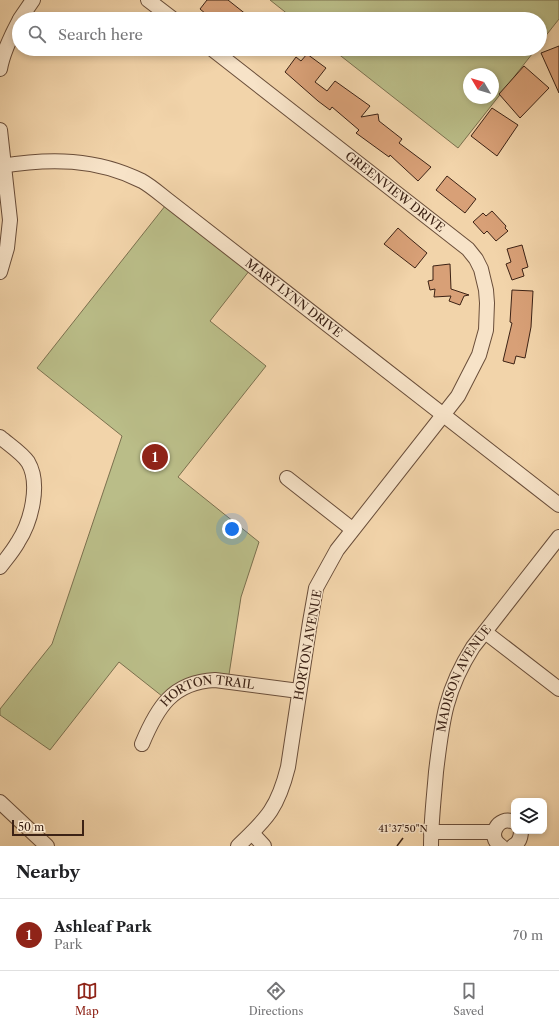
<!DOCTYPE html>
<meta charset="utf-8">
<style>
:root{--surface:#fff;--page:#f6f6f6;--text:#202124;--muted:#757577;--line:#e0e0e0;--accent:#8f2418}
body{margin:0;font-family:"Libre Caslon Text",serif;background:var(--page);color:var(--text)}
.controls{position:absolute;right:12px;bottom:12px;display:grid;overflow:hidden;border-radius:8px;box-shadow:0 2px 6px #0003}
.controls button{width:36px;height:36px;display:grid;place-items:center;padding:0;border:0;border-bottom:1px solid var(--line);background:var(--surface);color:var(--text);font:20px sans-serif}
.compass{position:absolute;left:463px;top:68px;width:36px;height:36px;border-radius:50%;background:var(--surface);box-shadow:0 2px 6px #0003;rotate:308deg}
.scale{position:absolute;left:12px;bottom:10px;width:72px;box-sizing:border-box;padding-left:4px;border:2px solid #3c2215;border-top:0;font-size:11px;line-height:14px;white-space:nowrap;color:#3c2215;-webkit-text-stroke:3px #f7e3c8;paint-order:stroke}
.you{position:absolute;left:232px;top:529px;width:14px;height:14px;margin:-10px;border:3px solid #fff;border-radius:50%;background:#1a73e8;box-shadow:0 0 0 6px #1a73e833}
.badge{display:grid;place-items:center;width:26px;height:26px;border-radius:50%;background:var(--accent);color:#fff;font-size:13px;font-weight:700}
.pin{position:absolute;translate:-50% -50%;border:2px solid #fff;box-shadow:0 1px 4px #0006}
.list{margin:0;padding:0;list-style:none}
h2{display:flex;justify-content:space-between;align-items:center;height:52px;margin:0;padding:0 16px;font-size:17px}
h2 small{font-size:13px;font-weight:400;color:var(--muted)}
.list li{display:grid;grid-template-columns:26px 1fr auto;gap:12px;align-items:center;box-sizing:border-box;height:72px;padding:0 16px;border-top:1px solid var(--line)}
.list b{display:block;font-size:15px;white-space:nowrap}
.list p{margin:0;font-size:13px;white-space:nowrap;color:var(--muted)}
.list em{font-size:13px;font-style:normal;color:var(--muted)}
.icon{flex:none;width:22px;height:22px;fill:none;stroke:currentColor;stroke-width:2;stroke-linecap:round;stroke-linejoin:round}
.map{position:relative;flex:none;width:559px;height:846px;overflow:hidden}
.search{position:absolute;background:var(--surface);box-shadow:0 2px 6px #0003;left:12px;right:12px;top:12px;height:44px;display:flex;align-items:center;gap:10px;box-sizing:border-box;padding:0 14px;border-radius:22px;color:var(--muted);font-size:15px}
.sheet{height:124px;background:var(--surface)}
nav{display:flex;justify-content:space-around;align-items:center;box-sizing:border-box;height:56px;border-top:1px solid var(--line);background:var(--surface);font-size:11px;color:var(--muted)}
nav a{display:grid;justify-items:center;gap:2px}
nav .on{color:var(--accent)}
.map>svg:first-child{display:block}
.green{fill:#babd88;stroke:#7b704e;fill-rule:evenodd}
.building{fill:#d8a077;stroke:#3c2215}
.lines{fill:none;stroke-linecap:round;stroke-linejoin:round}
.minor-casing{stroke:#6a4e3a;stroke-width:16}
.minor{stroke:#f7e3c8;stroke-width:14}
.ticks{fill:none;stroke:#3c2215;stroke-width:1.5}
.labels{text-anchor:middle;stroke-width:3;stroke-linejoin:round;paint-order:stroke}
.street-label{font-size:12px;fill:#3c2215;stroke:#f7e3c8}
.ticks-label{font-size:10px;text-anchor:middle;fill:#3c2215;stroke:#f7e3c8;stroke-width:3;stroke-linejoin:round;paint-order:stroke}
</style>
<div class="map">
<svg width="559" height="846" viewBox="0 0 559 846">
<rect width="100%" height="100%" fill="#f2d4aa"/>
<filter id="stains"><feTurbulence type="fractalNoise" baseFrequency=".005" numOctaves="4"/><feColorMatrix values="0 0 0 0 .2 0 0 0 0 .09 0 0 0 0 .02 0 0 0 .5 -.17"/></filter>
<radialGradient id="worn" r=".72"><stop offset=".6" stop-color="#630" stop-opacity="0"/><stop offset="1" stop-color="#630" stop-opacity=".3"/></radialGradient>
<path class="green" d="M 270,0 L 559,0 L 559,19 L 540,43 L 540,19 L 294,19 Z
M 332,49 L 536,49 L 458,148 ZM 469,74 L 493,74 L 493,98 L 469,98 Z
M 169,201 L 253,266 L 210,321 L 266,366 L 178,477 L 259,542 L 241,597 L 228,681 L 215,680 L 167,700 L 119,662 L 50,750 L 0,715 L 0,709 L 52,644 L 122,436 L 37,368 Z"/>
<path class="building" d="M 207,0 L 228,0 L 252,19 L 223,19 L 217,15 L 212,19 L 200,9 Z
M 559,46 L 559,93 L 541,53 Z
M 307,54 L 326,68 L 315,82 L 327,91 L 335,81 L 370,106 L 361,117 L 378,114 L 379,121 L 402,139 L 399,143 L 431,167 L 418,181 L 390,155 L 389,157 L 356,133 L 359,130 L 332,107 L 330,110 L 318,101 L 285,72 L 296,57 L 301,61 Z
M 524,66 L 549,88 L 520,118 L 499,94 Z
M 492,108 L 518,125 L 497,156 L 471,136 Z
M 447,176 L 476,199 L 465,213 L 436,190 Z
M 492,211 L 506,226 L 505,228 L 508,231 L 496,241 L 487,231 L 484,234 L 473,222 L 483,213 L 486,216 Z
M 398,228 L 408,237 L 427,253 L 415,268 L 384,244 Z
M 522,245 L 528,267 L 522,269 L 524,276 L 512,280 L 506,264 L 511,262 L 507,249 Z
M 450,264 L 451,289 L 469,295 L 464,296 L 460,305 L 449,301 L 451,296 L 434,297 L 435,289 L 430,290 L 428,281 L 433,280 L 433,266 Z
M 512,290 L 533,291 L 531,327 L 525,358 L 516,356 L 514,364 L 503,361 L 512,323 L 510,322 Z"/>
<g class="lines">
<g class="minor-casing">
<g id="minor">
<path d="M 148,0 L 173,19"/>
<path d="M 20,19 L 33,0"/>
<path id="s1" d="M 212,49 L 468,249 L 476,259 L 481,269 L 486,290 L 487,303 L 486,330 L 479,355 L 458,396 L 337,550 L 316,588 L 310,622 L 288,767 C 278,807 268,818 238,846"/>
<path d="M 0,69 C 3,52 11,36 19,21"/>
<path d="M 0,130 L 10,220 L 7,248 L 0,272"/>
<path id="s2" d="M 0,166 C 50,158 96,158 142,181 C 151,186 160,194 169,201 L 559,505"/>
<path d="M 0,437 C 8,444 22,453 28,462 C 41,484 31,522 18,542 C 13,551 6,559 0,567"/>
<path d="M 287,478 L 352,529"/>
<path d="M 485,632 L 559,689"/>
<path id="s3" d="M 142,744 C 157,708 172,682 215,680 L 299,691"/>
<path d="M 0,802 L 47,846"/>
<path d="M 431,832 L 494,832"/>
<path d="M 252,833 L 264,846"/>
<path id="s4" d="M 431,846 C 431,821 434,797 436,772 C 442,722 445,691 473,647 L 559,537"/>
<path d="M 501,846 C 486,837 498,815 514,822"/>
<path d="M 513,846 C 519,843 521,837 521,831"/>
</g>
</g>
<use href="#minor" class="minor"/>
</g>
<path class="ticks" d="M 397,846 L 403,838"/>
<g class="labels">
<g class="street-label">
<text dy="4" stroke="none"><textPath href="#s1" startOffset="232">GREENVIEW DRIVE</textPath></text>
<text dy="4" stroke="none"><textPath href="#s2" startOffset="337">MARY LYNN DRIVE</textPath></text>
<text transform="translate(308 645) rotate(-80)" y="4">HORTON AVENUE</text>
<text dy="4" stroke="none"><textPath href="#s4" startOffset="173">MADISON AVENUE</textPath></text>
<text dy="4" stroke="none"><textPath href="#s3" startOffset="94">HORTON TRAIL</textPath></text>
</g>
</g>
<g class="ticks-label">
<text x="403" y="832">41°37'50"N</text>
</g>
<rect width="100%" height="100%" filter="url(#stains)"/>
<rect width="100%" height="100%" fill="url(#worn)"/>
</svg>
<div class="controls">
<button><svg class="icon" aria-label="layers" viewBox="0 0 24 24"><path d="M12 4l9 5-9 5-9-5zM3 14l9 5 9-5"/></svg></button>
</div>
<svg class="compass" viewBox="-18 -18 36 36"><path d="M0-13l5 13h-10z" fill="#e53935"/><path d="M0 13l5-13h-10z" fill="#757577"/></svg>
<div class="scale">50 m</div>
<div class="you"></div>
<div class="pin badge" style="left:155px;top:457px">1</div>
<div class="search"><svg class="icon" aria-label="search" viewBox="0 0 24 24"><circle cx="10" cy="10" r="6"/><path d="M15 15l6 6"/></svg>Search here</div>
</div>
<section class="sheet">
<h2>Nearby<small></small></h2>
<ul class="list">
<li><span class="badge">1</span><div><b>Ashleaf Park</b><p>Park</p></div><em>70 m</em></li>
</ul>
</section>
<nav>
<a class="on"><svg class="icon" aria-label="map" viewBox="0 0 24 24"><path d="M3 6l6-2 6 2 6-2v14l-6 2-6-2-6 2zM9 4v14M15 6v14"/></svg>Map</a>
<a><svg class="icon" aria-label="directions" viewBox="0 0 24 24"><path d="M12 3l9 9-9 9-9-9zM9 14v-3h6M13 9l2 2-2 2"/></svg>Directions</a>
<a><svg class="icon" aria-label="saved" viewBox="0 0 24 24"><path d="M7 4h10v16l-5-4-5 4z"/></svg>Saved</a>
</nav>
